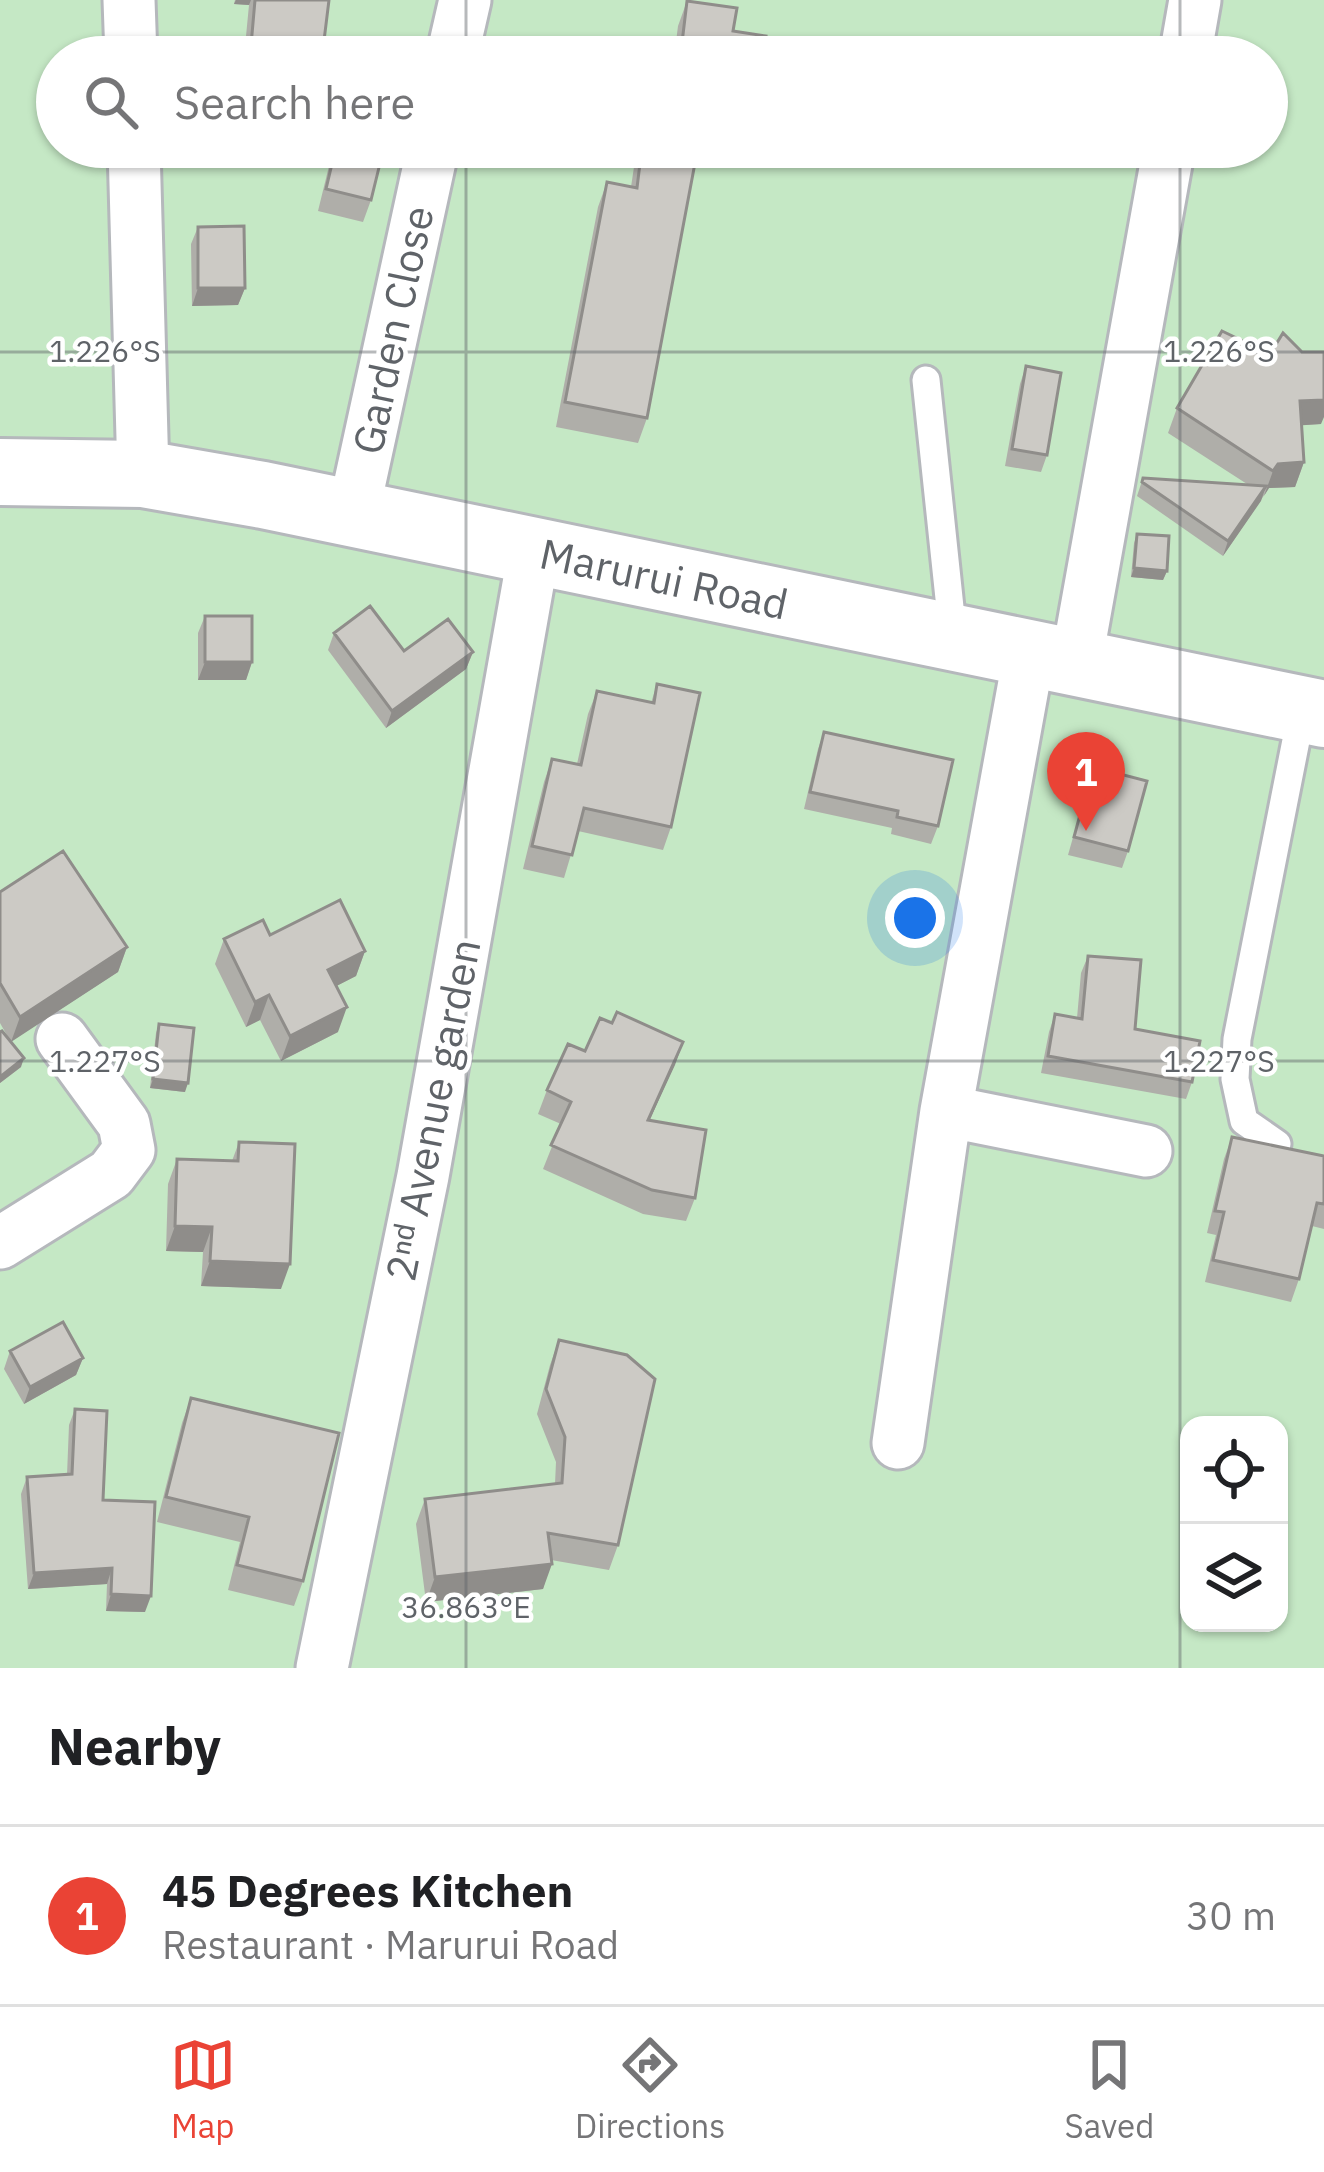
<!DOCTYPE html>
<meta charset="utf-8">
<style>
:root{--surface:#fff;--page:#f2f2f2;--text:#202124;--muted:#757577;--line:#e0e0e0;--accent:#ea4335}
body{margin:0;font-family:"IBM Plex Sans",sans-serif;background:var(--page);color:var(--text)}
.controls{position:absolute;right:36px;bottom:36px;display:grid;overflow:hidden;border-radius:24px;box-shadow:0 3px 9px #0004}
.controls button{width:108px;height:108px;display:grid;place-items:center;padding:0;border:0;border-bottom:3px solid var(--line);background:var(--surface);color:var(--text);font:60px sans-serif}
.you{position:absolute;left:915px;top:918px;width:42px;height:42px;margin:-30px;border:9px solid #fff;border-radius:50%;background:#1a73e8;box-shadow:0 0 0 18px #1a73e833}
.badge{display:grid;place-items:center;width:78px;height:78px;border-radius:50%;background:var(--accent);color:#fff;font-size:39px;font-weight:700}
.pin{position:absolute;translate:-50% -99px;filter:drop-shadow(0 3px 6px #0008)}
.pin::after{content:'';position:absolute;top:63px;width:42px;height:36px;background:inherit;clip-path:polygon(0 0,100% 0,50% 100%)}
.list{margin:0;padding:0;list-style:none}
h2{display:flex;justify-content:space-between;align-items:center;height:156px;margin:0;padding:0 48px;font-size:51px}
h2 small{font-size:39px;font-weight:400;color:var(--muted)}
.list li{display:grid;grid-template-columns:78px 1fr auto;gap:36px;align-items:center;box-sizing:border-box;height:180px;padding:0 48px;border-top:3px solid var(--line)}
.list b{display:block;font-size:45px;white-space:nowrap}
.list p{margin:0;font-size:39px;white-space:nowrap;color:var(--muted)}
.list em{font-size:39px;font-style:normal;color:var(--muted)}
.icon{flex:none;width:66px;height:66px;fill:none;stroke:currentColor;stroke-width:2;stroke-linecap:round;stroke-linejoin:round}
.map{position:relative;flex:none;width:1324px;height:1668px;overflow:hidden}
.search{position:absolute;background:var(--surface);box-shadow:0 3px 9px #0004;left:36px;right:36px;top:36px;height:132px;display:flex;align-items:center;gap:30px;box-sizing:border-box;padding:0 42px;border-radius:66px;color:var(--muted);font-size:45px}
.sheet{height:336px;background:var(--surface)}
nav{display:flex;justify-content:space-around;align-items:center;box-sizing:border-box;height:168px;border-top:3px solid var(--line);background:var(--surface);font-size:33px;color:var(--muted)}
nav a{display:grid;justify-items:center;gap:6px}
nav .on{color:var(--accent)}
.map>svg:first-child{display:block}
.green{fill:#c5e8c5;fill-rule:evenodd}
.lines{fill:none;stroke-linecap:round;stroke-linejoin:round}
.service-casing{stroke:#b5b8bc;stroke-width:33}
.minor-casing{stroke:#b5b8bc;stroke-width:57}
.tertiary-casing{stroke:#b5b8bc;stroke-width:72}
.service{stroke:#fff;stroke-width:27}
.minor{stroke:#fff;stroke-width:51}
.tertiary{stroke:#fff;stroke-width:66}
.wall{fill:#afaea9}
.shaded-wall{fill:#8f8d8a}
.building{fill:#cccac5;stroke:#8f8d8a;stroke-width:3}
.ticks{fill:none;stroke:#5f6368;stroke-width:3;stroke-opacity:0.45}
.labels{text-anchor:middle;stroke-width:9;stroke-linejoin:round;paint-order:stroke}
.street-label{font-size:42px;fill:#5f6368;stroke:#fff}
.ticks-label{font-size:30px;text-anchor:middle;fill:#5f6368;stroke:#fff;stroke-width:9;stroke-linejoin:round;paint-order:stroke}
</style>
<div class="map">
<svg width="1324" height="1668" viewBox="0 0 1324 1668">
<rect width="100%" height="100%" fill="#f1efe8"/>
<path class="green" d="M 0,0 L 1324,0 L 1324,1668 L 0,1668 ZM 57,57 L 1267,57 L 1267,147 L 57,147 ZM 1189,1425 L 1279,1425 L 1279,1623 L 1189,1623 Z"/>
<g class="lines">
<g class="service-casing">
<path id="service" d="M 926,380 L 953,636
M 1277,1144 L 1244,1121 L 1235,1079 L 1237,1039 L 1302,710"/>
</g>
<g class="minor-casing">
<path id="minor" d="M 129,0 L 131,57
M 452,57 L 465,0
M 1185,57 L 1195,0
M 134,147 L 143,474
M 353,514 L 433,147
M 1029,655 L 946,1111 L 1146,1151
M 1076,664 L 1169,147
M 0,1243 L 111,1174 L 129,1150 L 124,1124 L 62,1039
M 898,1443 L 946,1111
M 322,1668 L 423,1176 L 534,551"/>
</g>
<g class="tertiary-casing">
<path id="tertiary" d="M 0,472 L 143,474 L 263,495 L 1324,714"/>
</g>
<use href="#service" class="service"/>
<use href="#minor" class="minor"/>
<use href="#tertiary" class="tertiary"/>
</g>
<path class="wall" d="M 235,0 L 329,0 L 322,57 L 244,57 L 249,5 L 234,4 Z
M 687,1 L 733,31 L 763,57 L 658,57 L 665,40 L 676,42 L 678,26 Z
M 254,147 L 384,147 L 371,200 L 363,222 L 318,211 L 329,166 Z
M 637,147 L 748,147 L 743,162 L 696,155 L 647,418 L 638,443 L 556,427 L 598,207 L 607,182 L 631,187 Z
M 198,227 L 245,288 L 238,305 L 192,306 L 191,244 Z
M 1026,366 L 1047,455 L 1041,472 L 1005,466 L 1020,384 Z
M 1177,408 L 1321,424 L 1302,425 L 1304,462 L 1295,487 L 1269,488 L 1223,556 L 1137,496 L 1143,478 L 1247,484 L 1168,433 Z
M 1137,534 L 1167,571 L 1163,580 L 1131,577 L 1134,543 Z
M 205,616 L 252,662 L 246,680 L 198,680 L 198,633 Z
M 334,633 L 404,651 L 473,652 L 466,669 L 386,728 L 328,650 Z
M 657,684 L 671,827 L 663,850 L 578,831 L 564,878 L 523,869 L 544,782 L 552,759 L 577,764 L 588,714 L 597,691 L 651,703 Z
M 824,732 L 938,826 L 931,844 L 891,834 L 892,828 L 804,809 L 818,749 Z
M 1093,767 L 1128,851 L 1122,868 L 1068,855 Z
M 0,892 L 127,947 L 118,972 L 11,1041 L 21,1067 L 0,1083 L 0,1032 L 9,1039 L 0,1023 Z
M 270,935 L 365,951 L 356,976 L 336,986 L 338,1032 L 281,1061 L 260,1020 L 246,1027 L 215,964 L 224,939 Z
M 1088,956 L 1135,1029 L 1192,1082 L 1186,1099 L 1041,1073 L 1049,1032 L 1055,1014 L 1077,1018 L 1081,973 Z
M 612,1023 L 683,1042 L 650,1120 L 695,1198 L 686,1221 L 643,1214 L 543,1169 L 561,1124 L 538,1114 L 547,1090 Z
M 159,1024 L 185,1092 L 150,1088 L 156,1033 Z
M 1232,1137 L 1324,1156 L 1324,1229 L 1312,1226 L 1299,1279 L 1291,1302 L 1205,1282 L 1216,1235 L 1207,1233 L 1224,1159 Z
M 239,1142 L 281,1289 L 201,1286 L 203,1252 L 166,1251 L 168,1184 L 177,1159 L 232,1161 Z
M 559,1340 L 618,1545 L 609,1570 L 551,1560 L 543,1589 L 426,1602 L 416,1524 L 425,1499 L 555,1484 L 556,1462 L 537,1414 L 550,1365 Z
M 10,1351 L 83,1358 L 76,1375 L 24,1404 L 4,1369 Z
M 191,1398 L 303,1581 L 294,1606 L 228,1590 L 240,1542 L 157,1522 L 182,1423 Z
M 75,1409 L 103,1500 L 145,1612 L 106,1611 L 107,1584 L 28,1589 L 21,1494 L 27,1477 L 67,1475 L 69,1425 Z"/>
<path class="shaded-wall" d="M 236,0 L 251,0 L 249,5 L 234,4 Z
M 695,147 L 748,147 L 743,162 L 692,154 Z
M 198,288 L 245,288 L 238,305 L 192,306 Z
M 1324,400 L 1324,417 L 1321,424 L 1291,426 L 1300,401 Z
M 1304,462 L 1295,487 L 1269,488 L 1264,496 L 1273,471 L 1278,464 Z
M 1266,486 L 1261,501 L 1223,556 L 1228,541 Z
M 1134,568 L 1167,571 L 1163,580 L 1131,577 Z
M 473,652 L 466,669 L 386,728 L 392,711 Z
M 205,662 L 252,662 L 246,680 L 198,680 Z
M 127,947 L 118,972 L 11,1042 L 20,1017 Z
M 365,951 L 356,976 L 319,995 L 328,970 Z
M 269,995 L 260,1020 L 246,1027 L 255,1002 Z
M 347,1007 L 338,1032 L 281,1061 L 290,1036 Z
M 683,1042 L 675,1065 L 639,1143 L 648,1120 Z
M 24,1058 L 21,1067 L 0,1083 L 0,1077 Z
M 153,1079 L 188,1083 L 185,1092 L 150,1088 Z
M 175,1226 L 212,1227 L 203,1252 L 166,1251 Z
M 210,1261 L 290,1264 L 281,1289 L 201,1286 Z
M 83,1358 L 76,1375 L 24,1404 L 30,1387 Z
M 552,1564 L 543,1589 L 426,1602 L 435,1577 Z
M 112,1568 L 107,1584 L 28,1589 L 34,1573 Z
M 111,1594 L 151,1596 L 145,1612 L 106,1611 Z"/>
<path class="building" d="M 255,0 L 329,0 L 322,57 L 250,57 Z
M 687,1 L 737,8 L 733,31 L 766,36 L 763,57 L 662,57 L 665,40 L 682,43 Z
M 336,147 L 384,147 L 371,200 L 326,189 Z
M 642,147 L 698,147 L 647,418 L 565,402 L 607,182 L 637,188 Z
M 244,226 L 245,288 L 198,288 L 198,227 Z
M 1222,331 L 1270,354 L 1283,333 L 1302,352 L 1324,352 L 1324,400 L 1300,401 L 1304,462 L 1278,464 L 1273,471 L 1177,408 Z
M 1026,366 L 1061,373 L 1047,455 L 1012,449 Z
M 1143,478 L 1266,486 L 1228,541 L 1142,482 Z
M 1137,534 L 1169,536 L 1167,571 L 1134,568 Z
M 370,606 L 404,651 L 448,619 L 473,652 L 392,711 L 334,633 Z
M 205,616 L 252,616 L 252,662 L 205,662 Z
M 657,684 L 700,693 L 671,827 L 584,808 L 572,855 L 532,846 L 552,759 L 581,765 L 597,691 L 654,703 Z
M 824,732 L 953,760 L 938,826 L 897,817 L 898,811 L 810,792 Z
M 1093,767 L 1147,781 L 1128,851 L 1074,837 Z
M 63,851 L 127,947 L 20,1017 L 0,983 L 0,892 Z
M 340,900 L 365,951 L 328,970 L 347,1007 L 290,1036 L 269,995 L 255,1002 L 224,939 L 263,920 L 270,935 Z
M 1088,956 L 1141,960 L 1135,1029 L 1200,1041 L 1192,1082 L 1048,1056 L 1055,1014 L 1082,1019 Z
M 617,1012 L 683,1042 L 648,1120 L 706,1130 L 695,1198 L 652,1190 L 551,1145 L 571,1102 L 547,1090 L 568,1044 L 585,1051 L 600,1018 L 612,1023 Z
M 159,1024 L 194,1028 L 188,1083 L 153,1079 Z
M 2,1031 L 24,1058 L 0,1077 L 0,1032 Z
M 1232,1137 L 1324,1156 L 1324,1204 L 1317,1203 L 1299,1279 L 1213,1260 L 1224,1212 L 1215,1211 Z
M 239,1142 L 295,1144 L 290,1264 L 210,1261 L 212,1227 L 175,1226 L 177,1159 L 238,1161 Z
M 63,1322 L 83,1358 L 30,1387 L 10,1351 Z
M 559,1340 L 627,1355 L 655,1379 L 618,1545 L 548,1533 L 552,1564 L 435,1577 L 425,1499 L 562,1483 L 565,1437 L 546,1389 Z
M 191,1398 L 339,1433 L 303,1581 L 237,1565 L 249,1517 L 166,1497 Z
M 75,1409 L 107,1411 L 103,1500 L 155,1502 L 151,1596 L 111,1594 L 112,1568 L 34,1573 L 27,1477 L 72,1474 Z"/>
<path class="ticks" d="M 466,0 L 466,57M 1180,0 L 1180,57M 466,147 L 466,1668M 1180,147 L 1180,1668M 0,352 L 1324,352M 0,1061 L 1324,1061"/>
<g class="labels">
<g class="street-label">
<text transform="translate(393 330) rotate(-78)" y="15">Garden Close</text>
<text transform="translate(664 579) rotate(12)" y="15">Marurui Road</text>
<text transform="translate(433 1110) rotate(-79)" y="15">2ⁿᵈ Avenue garden</text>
</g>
</g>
<g class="ticks-label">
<text x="105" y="362">1.226°S</text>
<text x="1219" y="362">1.226°S</text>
<text x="105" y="1072">1.227°S</text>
<text x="1219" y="1072">1.227°S</text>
<text x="466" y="1618">36.863°E</text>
</g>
</svg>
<div class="controls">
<button><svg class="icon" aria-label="locate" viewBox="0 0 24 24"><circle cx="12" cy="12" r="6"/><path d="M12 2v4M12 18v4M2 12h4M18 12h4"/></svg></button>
<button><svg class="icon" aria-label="layers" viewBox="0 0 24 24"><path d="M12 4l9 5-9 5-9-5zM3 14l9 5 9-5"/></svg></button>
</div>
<div class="you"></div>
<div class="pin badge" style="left:1086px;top:831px">1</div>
<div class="search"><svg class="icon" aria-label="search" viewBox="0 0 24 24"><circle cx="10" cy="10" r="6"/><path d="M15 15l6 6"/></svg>Search here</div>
</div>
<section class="sheet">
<h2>Nearby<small></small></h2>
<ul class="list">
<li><span class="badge">1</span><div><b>45 Degrees Kitchen</b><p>Restaurant · Marurui Road</p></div><em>30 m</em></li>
</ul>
</section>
<nav>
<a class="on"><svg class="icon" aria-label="map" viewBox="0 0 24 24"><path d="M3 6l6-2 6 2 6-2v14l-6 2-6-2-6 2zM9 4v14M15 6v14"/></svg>Map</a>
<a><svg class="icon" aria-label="directions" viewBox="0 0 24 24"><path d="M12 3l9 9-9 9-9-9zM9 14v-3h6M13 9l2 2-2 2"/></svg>Directions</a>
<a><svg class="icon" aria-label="saved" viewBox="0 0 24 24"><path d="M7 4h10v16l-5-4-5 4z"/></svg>Saved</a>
</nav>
